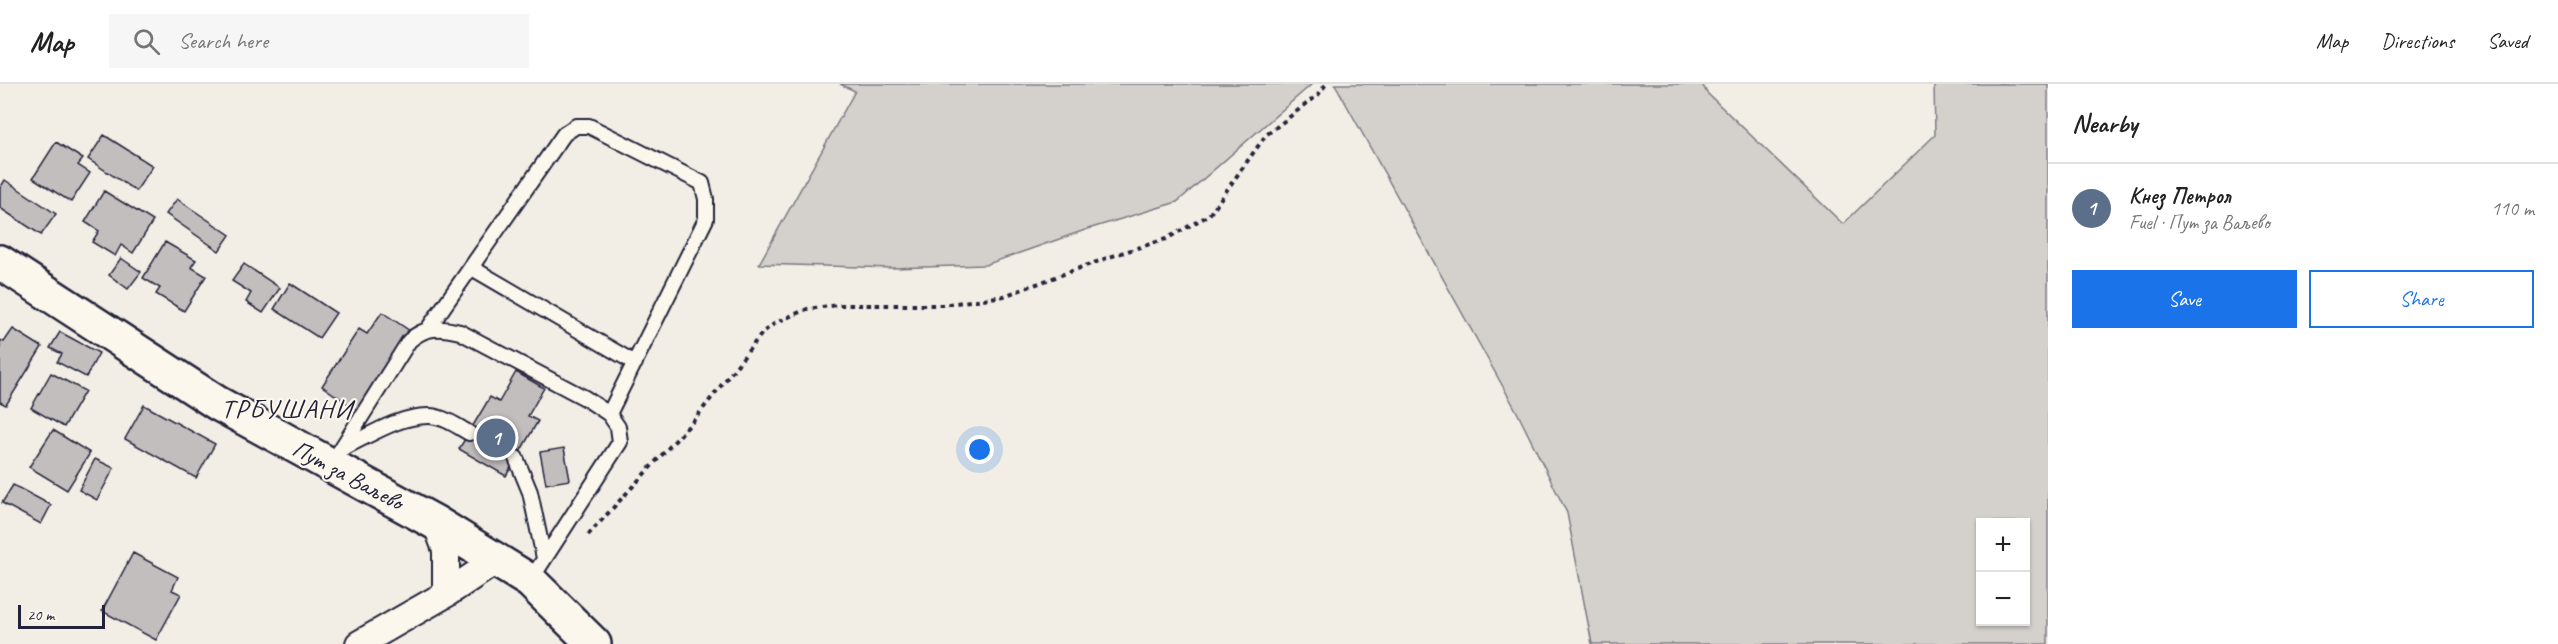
<!DOCTYPE html>
<meta charset="utf-8">
<style>
:root{--surface:#fff;--page:#f6f6f6;--text:#222;--muted:#767676;--line:#e0e0e0;--accent:#1a73e8}
body{margin:0;font-family:Caveat,sans-serif;background:var(--page);color:var(--text)}
.controls{position:absolute;right:18px;bottom:18px;display:grid;overflow:hidden;border-radius:0px;box-shadow:0 2px 4px #0004}
.controls button{width:54px;height:54px;display:grid;place-items:center;padding:0;border:0;border-bottom:2px solid var(--line);background:var(--surface);color:var(--text);font:30px sans-serif}
.scale{position:absolute;left:18px;bottom:15px;width:87px;box-sizing:border-box;padding-left:6px;border:3px solid #22223b;border-top:0;font-size:16px;line-height:21px;white-space:nowrap;color:#22223b;-webkit-text-stroke:4px #fbf7ec;paint-order:stroke}
.you{position:absolute;left:980px;top:366px;width:21px;height:21px;margin:-15px;border:4px solid #fff;border-radius:50%;background:#1a73e8;box-shadow:0 0 0 9px #1a73e833}
.badge{display:grid;place-items:center;width:39px;height:39px;border-radius:50%;background:var(--accent);color:#fff;font-size:20px;font-weight:700}
.pin{position:absolute;translate:-50% -50%;border:3px solid #fff;box-shadow:0 2px 6px #0006}
.list{margin:0;padding:0;list-style:none}
h2{display:flex;justify-content:space-between;align-items:center;height:78px;margin:0;padding:0 24px;font-size:26px}
h2 small{font-size:20px;font-weight:400;color:var(--muted)}
.list li{display:grid;grid-template-columns:39px 1fr auto;gap:18px;align-items:center;box-sizing:border-box;height:90px;padding:0 24px;border-top:2px solid var(--line)}
.list b{display:block;font-size:22px;white-space:nowrap}
.list p{margin:0;font-size:20px;white-space:nowrap;color:var(--muted)}
.list em{font-size:20px;font-style:normal;color:var(--muted)}
.actions{display:flex;gap:12px;padding:18px 24px}
.actions a{flex:1;padding:14px 0;border:2px solid var(--accent);border-radius:0px;text-align:center;font-size:21px;color:var(--accent)}
.actions .main{background:var(--accent);color:#fff}
.icon{flex:none;width:33px;height:33px;fill:none;stroke:currentColor;stroke-width:2;stroke-linecap:round;stroke-linejoin:round}
.map{position:relative;flex:none;width:2048px;height:560px;overflow:hidden}
header{display:flex;align-items:center;gap:36px;box-sizing:border-box;height:84px;padding:0 30px;background:var(--surface);border-bottom:2px solid var(--line)}
header strong{font-size:28px}
nav{display:flex;gap:33px;margin-inline-start:auto;font-size:21px}
.search{width:420px;height:54px;background:var(--page);display:flex;align-items:center;gap:15px;box-sizing:border-box;padding:0 21px;border-radius:0px;color:var(--muted);font-size:22px}
main{display:flex}
aside{flex:1;background:var(--surface)}
.map>svg:first-child{display:block}
.green{fill:#d4d1cc;stroke:#7b7a84;stroke-width:1.5;fill-rule:evenodd}
.building{fill:#c2bebe;stroke:#22223b;stroke-width:1.5}
.lines{fill:none;stroke-linecap:round;stroke-linejoin:round}
.lane-casing{stroke:#22223b;stroke-width:18}
.street-casing{stroke:#22223b;stroke-width:30}
.secondary-casing{stroke:#22223b;stroke-width:38}
.path{stroke:#22223b;stroke-width:4;stroke-dasharray:4.5 4.5;stroke-linecap:butt}
.lane{stroke:#fbf7ec;stroke-width:14}
.street{stroke:#fbf7ec;stroke-width:26}
.secondary{stroke:#fbf7ec;stroke-width:33}
.labels{text-anchor:middle;stroke-width:4.5;stroke-linejoin:round;paint-order:stroke}
.street-label{font-size:24px;fill:#22223b;stroke:#fbf7ec}
.quarter-label{font-size:27px;letter-spacing:1.5px;fill:#22223b;stroke:#fbf7ec}
</style>
<header>
<strong>Map</strong>
<div class="search"><svg class="icon" aria-label="search" viewBox="0 0 24 24"><circle cx="10" cy="10" r="6"/><path d="M15 15l6 6"/></svg>Search here</div>
<nav><a>Map</a><a>Directions</a><a>Saved</a></nav>
</header>
<main>
<div class="map">
<svg width="2048" height="560" viewBox="0 0 2048 560">
<rect width="100%" height="100%" fill="#f2eee5"/>
<filter id="ink" filterUnits="userSpaceOnUse"><feTurbulence type="fractalNoise" baseFrequency=".0167" numOctaves="2"/><feDisplacementMap in="SourceGraphic" scale="12" xChannelSelector="R" yChannelSelector="G"/><feConvolveMatrix kernelMatrix="1 2 1 2 8 2 1 2 1" color-interpolation-filters="sRGB"/></filter>
<g filter="url(#ink)">
<path class="green" d="M 840,0 L 1312,0 L 1177,118 L 1088,145 L 985,181 L 893,184 L 759,180 L 855,7 Z
M 1335,0 L 1702,0 L 1707,9 L 1843,140 L 1935,51 L 1934,0 L 2048,0 L 2048,560 L 1592,560 L 1567,429 L 1517,328 ZM 1980,438 L 2026,438 L 2026,538 L 1980,538 Z"/>
<path class="building" d="M 104,51 L 153,82 L 136,107 L 88,75 Z
M 56,58 L 83,75 L 78,81 L 90,89 L 71,118 L 33,94 Z
M 5,96 L 56,130 L 41,151 L 0,124 L 0,104 Z
M 104,107 L 153,137 L 133,169 L 121,161 L 115,172 L 92,158 L 99,147 L 85,138 Z
M 177,115 L 230,151 L 219,167 L 166,130 Z
M 165,158 L 196,176 L 191,183 L 206,192 L 184,227 L 156,210 L 160,204 L 143,194 Z
M 121,174 L 141,188 L 128,205 L 109,191 Z
M 244,180 L 280,204 L 263,229 L 246,218 L 251,209 L 232,197 Z
M 290,199 L 336,229 L 319,254 L 274,225 Z
M 382,228 L 410,247 L 357,326 L 322,302 L 359,245 L 367,250 Z
M 13,245 L 42,263 L 6,321 L 0,318 L 0,256 L 4,258 Z
M 60,248 L 99,269 L 86,293 L 57,278 L 62,270 L 50,264 Z
M 516,288 L 544,304 L 528,332 L 538,337 L 506,392 L 459,365 L 490,313 L 499,318 Z
M 51,289 L 85,307 L 64,343 L 31,324 Z
M 144,321 L 215,360 L 196,394 L 125,355 Z
M 53,346 L 90,369 L 67,406 L 29,383 Z
M 564,364 L 570,396 L 546,400 L 540,368 Z
M 95,375 L 114,384 L 97,416 L 79,406 Z
M 13,401 L 51,421 L 41,440 L 2,419 Z
M 133,469 L 178,493 L 172,506 L 181,510 L 156,556 L 102,527 Z"/>
<g class="lines">
<g class="lane-casing">
<path id="lane" d="M 472,184 L 635,279
M 428,245 L 564,50 L 576,42 L 589,42 L 702,99 L 706,115 L 706,135 L 609,330
M 341,365 C 367,353 399,331 430,332 C 444,333 457,342 469,349
M 516,374 L 530,408 L 544,474
M 331,381 L 409,257 C 425,242 440,243 460,248 L 585,314 L 609,330 L 618,343 L 620,358 L 530,497"/>
</g>
<g class="street-casing">
<path id="street" d="M 436,439 L 446,466 L 446,510
M 359,560 L 446,510 L 497,476"/>
</g>
<g class="secondary-casing">
<path id="secondary" d="M 0,178 L 217,319 L 436,439 L 530,497 L 594,560"/>
</g>
<path class="path" d="M 588,451 L 695,335 L 763,248 L 777,238 L 807,225 L 838,221 L 942,221 L 1004,212 L 1118,170 L 1166,155 L 1209,131 L 1266,51 L 1318,11 L 1326,0"/>
<use href="#lane" class="lane"/>
<use href="#street" class="street"/>
<use href="#secondary" class="secondary"/>
</g>
</g>
<g class="labels">
<g class="street-label">
<text transform="translate(348 391) rotate(28)" y="8">Пут за Ваљево</text>
</g>
<g class="quarter-label">
<text x="287" y="334">ТРБУШАНИ</text>
</g>
</g>
</svg>
<div class="controls">
<button>+</button>
<button>−</button>
</div>
<div class="scale">20 m</div>
<div class="you"></div>
<div class="pin badge" style="left:496px;top:354px;background:#5c6f8a">1</div>
</div>
<aside>
<h2>Nearby<small></small></h2>
<ul class="list">
<li><span class="badge" style="background:#5c6f8a">1</span><div><b>Кнез Петрол</b><p>Fuel · Пут за Ваљево</p></div><em>110 m</em></li>
</ul>
<div class="actions"><a class="main">Save</a><a>Share</a></div>
</aside>
</main>
